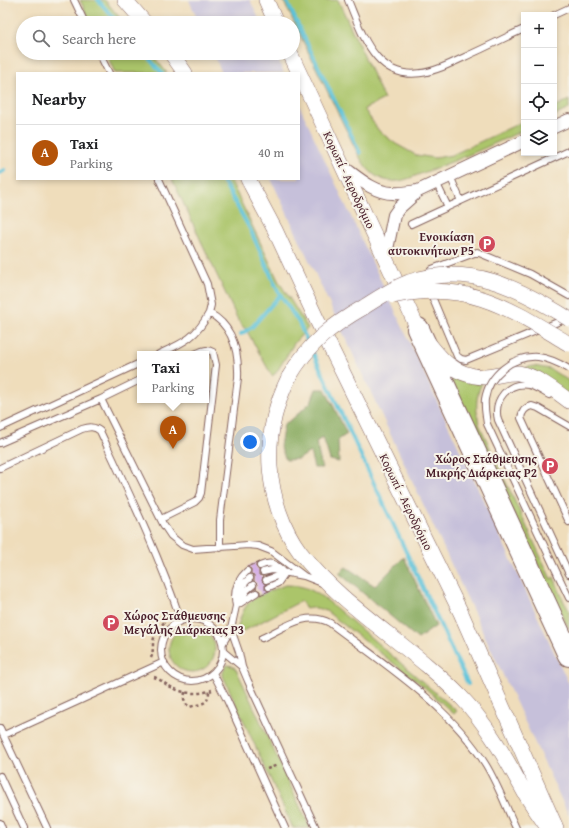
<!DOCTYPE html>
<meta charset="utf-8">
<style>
:root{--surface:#fff;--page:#f2f2f2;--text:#202124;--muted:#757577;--line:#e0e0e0;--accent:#b45309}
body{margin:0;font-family:"Gentium Book Plus",serif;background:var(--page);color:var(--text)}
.controls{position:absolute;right:12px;top:12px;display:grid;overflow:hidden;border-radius:0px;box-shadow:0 2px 6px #0003}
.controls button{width:36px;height:36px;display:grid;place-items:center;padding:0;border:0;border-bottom:1px solid var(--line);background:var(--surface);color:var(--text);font:20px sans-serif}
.you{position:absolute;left:250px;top:442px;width:14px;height:14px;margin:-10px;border:3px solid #fff;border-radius:50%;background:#1a73e8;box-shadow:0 0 0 6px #1a73e833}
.badge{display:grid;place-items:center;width:26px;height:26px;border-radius:50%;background:var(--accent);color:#fff;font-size:13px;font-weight:700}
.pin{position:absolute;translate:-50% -33px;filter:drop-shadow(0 1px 2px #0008)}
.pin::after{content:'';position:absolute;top:21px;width:14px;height:12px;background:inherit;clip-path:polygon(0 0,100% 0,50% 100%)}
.popup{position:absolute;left:137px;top:351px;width:72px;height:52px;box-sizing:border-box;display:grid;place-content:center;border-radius:0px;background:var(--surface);filter:drop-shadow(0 1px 3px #0005);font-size:13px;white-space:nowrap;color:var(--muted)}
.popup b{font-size:15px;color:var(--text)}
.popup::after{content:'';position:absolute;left:50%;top:100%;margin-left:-8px;border:8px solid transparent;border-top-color:var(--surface)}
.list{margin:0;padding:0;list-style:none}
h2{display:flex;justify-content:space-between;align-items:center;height:52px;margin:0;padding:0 16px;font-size:17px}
h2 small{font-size:13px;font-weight:400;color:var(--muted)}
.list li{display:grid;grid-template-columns:26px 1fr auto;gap:12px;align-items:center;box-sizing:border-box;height:56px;padding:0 16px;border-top:1px solid var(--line)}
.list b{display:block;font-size:15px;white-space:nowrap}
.list p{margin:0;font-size:13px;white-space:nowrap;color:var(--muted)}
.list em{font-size:13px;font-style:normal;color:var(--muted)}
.icon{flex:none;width:22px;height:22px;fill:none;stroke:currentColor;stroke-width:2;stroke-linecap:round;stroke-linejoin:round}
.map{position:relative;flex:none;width:569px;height:828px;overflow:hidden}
.search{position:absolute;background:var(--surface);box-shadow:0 2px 6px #0003;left:16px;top:16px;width:284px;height:44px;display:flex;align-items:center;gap:10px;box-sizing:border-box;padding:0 14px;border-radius:22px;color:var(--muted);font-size:15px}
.panel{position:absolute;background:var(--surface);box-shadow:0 2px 6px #0003;left:16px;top:72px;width:284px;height:108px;border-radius:0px}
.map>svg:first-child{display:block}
.industrial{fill:#c6c0da}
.green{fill:#abc56b;stroke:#7a724b}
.forest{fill:#88aa5f;stroke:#696445}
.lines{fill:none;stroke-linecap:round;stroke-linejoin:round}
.stream{stroke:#5cc2da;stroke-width:4}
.building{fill:#d3abe5}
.service-casing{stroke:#84625d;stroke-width:8}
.minor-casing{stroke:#84625d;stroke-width:14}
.tertiary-casing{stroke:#84625d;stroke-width:16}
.motorway-casing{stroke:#84625d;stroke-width:24}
.path{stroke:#84625d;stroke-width:2.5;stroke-dasharray:3 3;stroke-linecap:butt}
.service{stroke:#fff;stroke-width:6}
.minor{stroke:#fff;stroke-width:12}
.tertiary{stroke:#fff;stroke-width:15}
.motorway{stroke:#fff;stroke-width:22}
.service-bridge-casing{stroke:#84625d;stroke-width:8;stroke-linecap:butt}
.tertiary-bridge-casing{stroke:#84625d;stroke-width:16;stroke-linecap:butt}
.service-bridge{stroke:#fff;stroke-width:6}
.tertiary-bridge{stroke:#fff;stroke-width:15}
.labels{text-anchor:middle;stroke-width:4;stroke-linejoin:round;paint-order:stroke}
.street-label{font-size:12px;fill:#4a1f2b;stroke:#f7f3e8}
.poi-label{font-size:12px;font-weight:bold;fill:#4a1f2b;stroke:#f7f3e8;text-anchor:end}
</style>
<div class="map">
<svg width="569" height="828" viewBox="0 0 569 828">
<rect width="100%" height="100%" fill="#f7f3e8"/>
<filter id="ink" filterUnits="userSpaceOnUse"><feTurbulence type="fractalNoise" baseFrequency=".025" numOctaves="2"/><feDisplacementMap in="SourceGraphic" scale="8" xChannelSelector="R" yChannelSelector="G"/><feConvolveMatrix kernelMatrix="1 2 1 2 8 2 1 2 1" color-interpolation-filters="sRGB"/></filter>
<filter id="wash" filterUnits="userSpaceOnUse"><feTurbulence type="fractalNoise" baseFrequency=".012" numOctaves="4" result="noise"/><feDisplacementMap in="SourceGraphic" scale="16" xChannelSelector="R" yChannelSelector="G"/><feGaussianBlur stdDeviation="0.9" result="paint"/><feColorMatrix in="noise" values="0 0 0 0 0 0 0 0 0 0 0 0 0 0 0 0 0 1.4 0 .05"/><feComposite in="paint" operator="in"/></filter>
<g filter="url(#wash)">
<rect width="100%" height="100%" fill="#efddbb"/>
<path class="industrial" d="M 189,0 L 250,0 L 261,23 L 199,23 Z
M 213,53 L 275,53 L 284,73 L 222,73 Z
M 299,105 L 569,684 L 569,816 L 271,179 L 299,179 Z"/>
<path class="green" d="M 80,0 L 105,0 L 124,23 L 91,23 Z
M 283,0 L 338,0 L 384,99 L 364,109 L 379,131 L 396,144 L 416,155 L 435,158 L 452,155 L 524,121 L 524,130 C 492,145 461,159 428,171 C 417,175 402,183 390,181 C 373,179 364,166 357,152 Z
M 106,53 L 151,53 L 167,73 L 115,73 Z
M 569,100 L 569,109 L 554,116 L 554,107 Z
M 172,179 L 230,179 L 278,280 L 308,328 L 295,342 L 276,373 L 272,376 L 248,333 L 248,330 L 243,327 L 237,318 Z
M 534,366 L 550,369 L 569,381 L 569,395 L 524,368 Z
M 447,373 L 482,383 C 475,397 476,409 479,424 L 551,579 L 554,577 L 564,602 L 569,610 L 569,630 Z
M 285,585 C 305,585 313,590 329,602 L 457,711 L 454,714 L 423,686 L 326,611 C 318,608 314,607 306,609 L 301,601 L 242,632 L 237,630 C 245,595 256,597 285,585 Z
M169 649a23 23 0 1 1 46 0a23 23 0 1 1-46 0Z
M 227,665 L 233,666 L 237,671 L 310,828 L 293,828 L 223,676 L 223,672 Z"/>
<path class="forest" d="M 316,389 L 325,389 L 347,434 L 338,440 L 339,462 L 330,460 L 323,437 L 316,442 L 322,468 L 314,468 L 310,452 L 299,459 L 286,460 L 280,446 L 284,424 L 291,420 L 311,402 Z
M 404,557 L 436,626 L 418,639 L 339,573 L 346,567 L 375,586 Z"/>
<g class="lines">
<path class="stream" d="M 98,0 L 118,23
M 286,0 L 360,153
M 144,53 L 162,73
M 0,173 L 5,170
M 222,179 L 250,229 L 278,291 L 299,323 L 309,345
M 241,334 L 252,327 L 281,294
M 312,351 L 468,684"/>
</g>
<g id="blocks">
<path class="building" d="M 259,562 L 256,564 L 256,567 L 259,570 L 259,575 L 263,576 L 262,581 L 265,584 L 265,589 L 269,591 L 260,595 L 260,591 L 256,589 L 257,584 L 254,581 L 254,575 L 251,574 L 251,569 L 247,567 Z"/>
</g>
</g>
<g filter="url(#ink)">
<use href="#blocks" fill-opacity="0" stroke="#84625d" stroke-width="1"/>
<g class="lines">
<g class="service-casing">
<path id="service" d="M 74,0 L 85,23
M 348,0 C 356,19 363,41 377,57 C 405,89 441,68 471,54 C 489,46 506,37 524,29
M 554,15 L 569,8
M 99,53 L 109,73
M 450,176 L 461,201
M 159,179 L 207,284 L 211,305 L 209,313 C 234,326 239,352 238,378 L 220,520 L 220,548
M 436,182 L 448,207
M 411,224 L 569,151
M 428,273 L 432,269 L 477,252 L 530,274 L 569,296
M 430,292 L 457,356 L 461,359 L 466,360 L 565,319
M 159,354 C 183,343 196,338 209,313
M 549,395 C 543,392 537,387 529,385 C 508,381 493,400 498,420 L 569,574
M 101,399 L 163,524 L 171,536 L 182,545 L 193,549 L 248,545 L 258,546 L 271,551 L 304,576
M 569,426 L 538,408 L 532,406 C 526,407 522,411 521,418 L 569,522
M 0,428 L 140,363
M 0,443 L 101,399 L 140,380
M 0,468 L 82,429 C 89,427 94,426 100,431 C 129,493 159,555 181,621
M 161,519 L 195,502 L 199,498 L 201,493 L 216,365 L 213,352 C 205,348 202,351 195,354
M 260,566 C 271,561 276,564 284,572
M 263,572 L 272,570 L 278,571 L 304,576 L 322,583
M 558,575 L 569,598
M 266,580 L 285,573
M 269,587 L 278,583 L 285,573
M 256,593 L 236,606 L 231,629 L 239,652 L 242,667 L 248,681 L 316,828
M 237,601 C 240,591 242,584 250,578
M 239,601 L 247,590 L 253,585
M 236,606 C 233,592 236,581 247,571
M161 650a31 31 0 1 1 62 0a31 31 0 1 1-62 0Z
M 262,638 C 284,628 306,610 330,623 C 385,665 449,705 486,765 C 498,785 506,807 516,828
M 223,643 L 231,629
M 224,652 L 242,667
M 213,673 L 227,700 L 285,828
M 0,728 L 47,828
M 4,735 L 164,662
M 0,776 L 24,828
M 0,823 L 2,828"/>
</g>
<g class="minor-casing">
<path id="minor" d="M 554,127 L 569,120
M 343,167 C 357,177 374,193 393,193 C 401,194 410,192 418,191
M 385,259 L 394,215 L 399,208 L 418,191 L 524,141"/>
</g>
<g class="tertiary-casing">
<path id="tertiary" d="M 125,0 L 145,23
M 266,0 L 276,23
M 171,53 L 185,73
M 290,53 L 418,329 C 436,353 450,376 484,377 C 496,377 506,372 518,373 C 537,376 554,390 569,401
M 248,179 L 275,230 L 317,320 L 461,613 L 556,828
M 289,377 C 275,405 268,436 270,467 C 272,496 282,528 300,552 C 344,609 411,645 461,697 C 488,725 506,759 525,793 C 532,805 540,816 548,828"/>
</g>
<g class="motorway-casing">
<path id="motorway" d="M 418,329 L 569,655"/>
</g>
<path class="path" d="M 151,658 C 154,651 152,644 154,638 C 157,628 164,624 169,616
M 154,677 C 160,679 165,684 171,687 C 183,694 199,695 212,690
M 185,692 L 184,699 L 186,704 L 190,707 C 202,703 209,705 209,691
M 267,769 L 278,765"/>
<use href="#service" class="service"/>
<use href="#minor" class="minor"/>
<use href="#tertiary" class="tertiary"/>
<use href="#motorway" class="motorway"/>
<g class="service-bridge-casing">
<path id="service-bridge" d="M 558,575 L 487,424 C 486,416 484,408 485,399 C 489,375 513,355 538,357 C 549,358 559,363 569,369"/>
</g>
<g class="tertiary-bridge-casing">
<path id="tertiary-bridge" d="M 393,296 C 467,279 509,308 569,344
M 289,377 C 309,343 331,326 364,307 C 378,298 393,288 409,282 C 470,262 519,288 569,319"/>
</g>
<use href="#service-bridge" class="service-bridge"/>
<use href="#tertiary-bridge" class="tertiary-bridge"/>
</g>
</g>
<defs>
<g id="parking-disc" transform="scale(0.9)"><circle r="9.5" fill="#d1495b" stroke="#f7f3e8"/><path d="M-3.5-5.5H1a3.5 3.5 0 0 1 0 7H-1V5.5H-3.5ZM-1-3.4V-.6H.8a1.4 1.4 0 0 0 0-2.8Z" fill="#fff"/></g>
</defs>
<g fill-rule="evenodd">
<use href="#parking-disc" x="487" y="244"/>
<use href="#parking-disc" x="550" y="466"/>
<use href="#parking-disc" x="111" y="623"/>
</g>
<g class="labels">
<g class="street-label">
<text transform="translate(349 180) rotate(65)" y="4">Κορωπί - Αεροδρόμιο</text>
<text transform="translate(406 502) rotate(64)" y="4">Κορωπί - Αεροδρόμιο</text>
</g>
<g class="poi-label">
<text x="474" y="241">Ενοικίαση<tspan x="474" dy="14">αυτοκινήτων P5</tspan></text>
<text x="537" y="463">Χώρος Στάθμευσης<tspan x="537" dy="14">Μικρής Διάρκειας P2</tspan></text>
<text x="124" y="620" text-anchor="start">Χώρος Στάθμευσης<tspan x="124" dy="14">Μεγάλης Διάρκειας P3</tspan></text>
</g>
</g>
</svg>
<div class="controls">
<button>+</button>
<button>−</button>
<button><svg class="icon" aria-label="locate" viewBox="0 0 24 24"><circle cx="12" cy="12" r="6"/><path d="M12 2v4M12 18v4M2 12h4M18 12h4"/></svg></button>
<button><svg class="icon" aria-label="layers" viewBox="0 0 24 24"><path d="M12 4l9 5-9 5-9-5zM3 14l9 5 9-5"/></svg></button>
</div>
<div class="you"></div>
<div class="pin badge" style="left:173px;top:449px">A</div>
<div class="popup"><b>Taxi</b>Parking</div>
<div class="search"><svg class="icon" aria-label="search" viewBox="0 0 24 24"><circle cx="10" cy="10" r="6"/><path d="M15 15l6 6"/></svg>Search here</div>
<section class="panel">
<h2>Nearby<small></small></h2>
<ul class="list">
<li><span class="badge">A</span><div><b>Taxi</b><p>Parking</p></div><em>40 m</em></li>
</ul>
</section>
</div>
